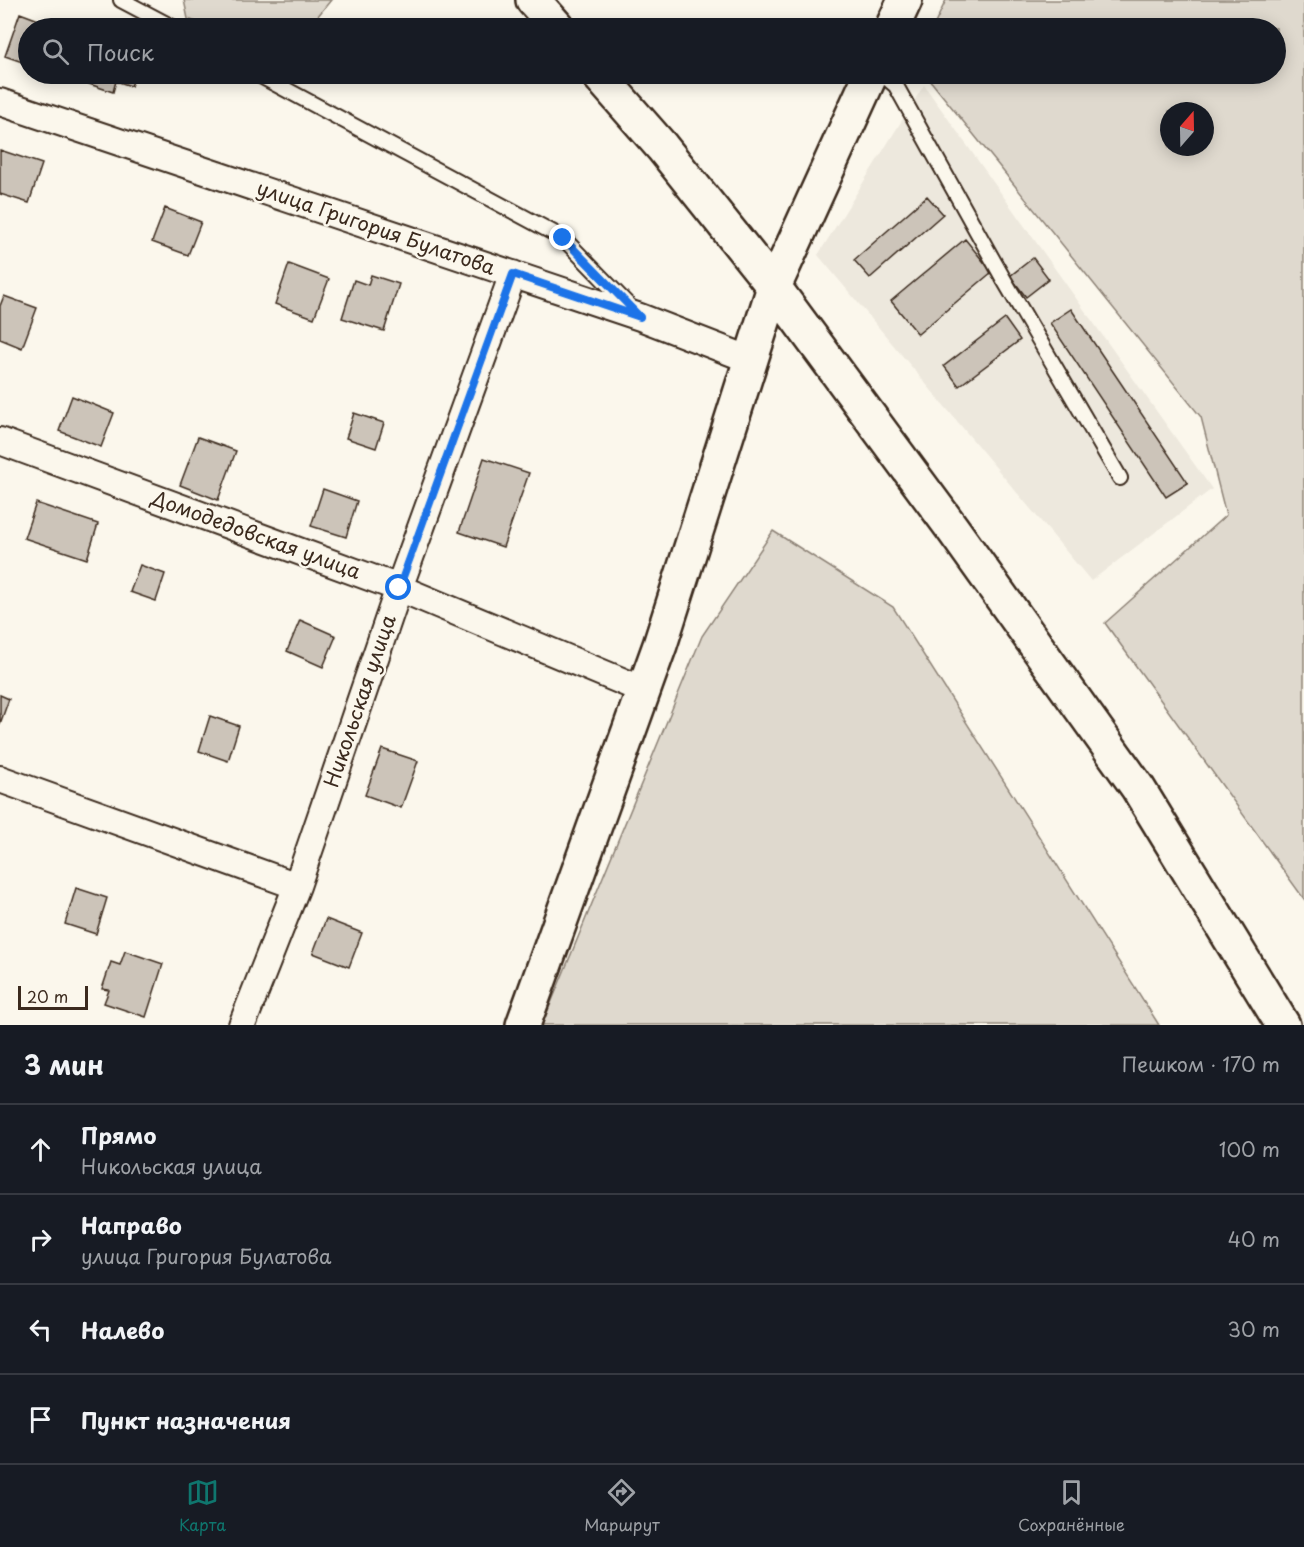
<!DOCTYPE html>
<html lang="ru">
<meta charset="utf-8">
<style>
:root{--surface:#171b24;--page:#20242c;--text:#f1f3f6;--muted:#9ea1a6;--line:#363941;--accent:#0f766e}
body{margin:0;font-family:"Playpen Sans",sans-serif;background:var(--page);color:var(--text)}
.compass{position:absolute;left:1160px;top:102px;width:54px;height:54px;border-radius:50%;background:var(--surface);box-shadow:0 3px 15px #0003;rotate:20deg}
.scale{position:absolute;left:18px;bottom:15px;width:70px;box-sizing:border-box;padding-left:6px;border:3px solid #3b2a1e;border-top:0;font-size:16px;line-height:21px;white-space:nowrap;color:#3b2a1e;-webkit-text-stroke:4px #fbf7ec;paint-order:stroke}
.stop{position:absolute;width:18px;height:18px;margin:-14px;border:4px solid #1a73e8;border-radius:50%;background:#fff}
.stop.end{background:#1a73e8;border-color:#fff;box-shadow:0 2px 6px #0008}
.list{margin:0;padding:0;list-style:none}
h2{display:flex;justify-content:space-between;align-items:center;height:78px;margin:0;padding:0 24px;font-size:26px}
h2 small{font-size:20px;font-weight:400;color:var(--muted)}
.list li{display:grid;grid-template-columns:39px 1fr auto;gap:18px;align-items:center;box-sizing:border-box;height:90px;padding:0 24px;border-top:2px solid var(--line)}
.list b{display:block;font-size:22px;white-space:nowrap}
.list p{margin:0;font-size:20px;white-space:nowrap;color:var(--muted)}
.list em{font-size:20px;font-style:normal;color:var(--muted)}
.icon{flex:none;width:33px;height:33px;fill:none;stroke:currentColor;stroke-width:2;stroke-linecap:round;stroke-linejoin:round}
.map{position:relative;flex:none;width:1304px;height:1025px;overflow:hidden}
.search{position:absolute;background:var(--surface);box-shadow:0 3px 15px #0003;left:18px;right:18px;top:18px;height:66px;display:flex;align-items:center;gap:15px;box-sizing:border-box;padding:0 21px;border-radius:33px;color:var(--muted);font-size:22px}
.sheet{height:438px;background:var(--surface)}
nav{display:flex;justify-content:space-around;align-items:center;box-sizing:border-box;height:84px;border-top:2px solid var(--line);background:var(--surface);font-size:16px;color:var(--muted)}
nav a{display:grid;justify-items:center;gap:3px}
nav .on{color:var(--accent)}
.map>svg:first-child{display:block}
.built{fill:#ede8dd}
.green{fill:#dfd9ce;stroke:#8d8276;stroke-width:1.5;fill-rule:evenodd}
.building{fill:#ccc4b9;stroke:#3b2a1e;stroke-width:1.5}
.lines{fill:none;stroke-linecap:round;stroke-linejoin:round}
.service-casing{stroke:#3b2a1e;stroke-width:18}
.minor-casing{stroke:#3b2a1e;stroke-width:30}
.tertiary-casing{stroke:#3b2a1e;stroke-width:38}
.trunk-casing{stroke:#3b2a1e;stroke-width:38}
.service{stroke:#fbf7ec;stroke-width:14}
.minor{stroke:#fbf7ec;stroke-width:26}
.tertiary{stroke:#fbf7ec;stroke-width:33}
.trunk{stroke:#fbf7ec;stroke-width:33}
.route{stroke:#1a73e8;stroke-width:8}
.labels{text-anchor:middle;stroke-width:5;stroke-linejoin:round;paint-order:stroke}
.street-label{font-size:20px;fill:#3b2a1e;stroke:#fbf7ec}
</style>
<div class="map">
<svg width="1304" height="1025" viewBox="0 0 1304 1025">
<rect width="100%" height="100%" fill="#fbf7ec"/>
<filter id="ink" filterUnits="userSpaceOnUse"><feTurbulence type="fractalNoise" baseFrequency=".0167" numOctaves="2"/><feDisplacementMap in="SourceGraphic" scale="12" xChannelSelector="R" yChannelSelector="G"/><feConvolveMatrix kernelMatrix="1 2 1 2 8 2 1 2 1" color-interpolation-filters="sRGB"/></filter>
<g filter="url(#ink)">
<path class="built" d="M 924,85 L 1212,489 L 1091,581 L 818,255 Z"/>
<path class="green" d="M 184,0 L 331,0 L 308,28 L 214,28 L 188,19 Z
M 946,0 L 1304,0 L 1304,899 L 1105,623 L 1226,515 L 1201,417 L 925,74 L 1276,74 L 1276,28 L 933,28 ZM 1169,111 L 1205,111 L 1205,147 L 1169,147 Z
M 773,531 L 893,607 L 1159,1025 L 542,1025 L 702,636 Z"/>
<path class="building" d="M 20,13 L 52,25 L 51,28 L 28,28 L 28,64 L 5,56 Z
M 83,74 L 136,74 L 131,86 L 116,81 L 113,92 L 80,81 Z
M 0,150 L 42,164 L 29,203 L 0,194 Z
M 927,196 L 943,214 L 870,278 L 854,260 Z
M 165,208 L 201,222 L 188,255 L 152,242 Z
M 965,239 L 992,272 L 918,334 L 891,301 Z
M 1033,258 L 1049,279 L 1026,297 L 1010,276 Z
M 289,264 L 329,279 L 314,318 L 275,304 Z
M 371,275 L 399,284 L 384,331 L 342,318 L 354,280 L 368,285 Z
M 4,296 L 37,308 L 22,348 L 0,339 L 0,306 Z
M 1071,309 L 1188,483 L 1166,497 L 1050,323 Z
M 1005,319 L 1020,340 L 959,386 L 944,366 Z
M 72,396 L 114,413 L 101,447 L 59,431 Z
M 354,413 L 384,423 L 376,448 L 346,438 Z
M 198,437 L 236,451 L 218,500 L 180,485 Z
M 484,458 L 529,473 L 503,547 L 459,532 Z
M 323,489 L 357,501 L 346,537 L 311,526 Z
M 36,503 L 98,524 L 87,559 L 24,538 Z
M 140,565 L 165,574 L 156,601 L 130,592 Z
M 300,620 L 336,636 L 323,667 L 287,651 Z
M 0,695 L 9,699 L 0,724 Z
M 210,716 L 239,726 L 228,761 L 199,751 Z
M 382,749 L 418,761 L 401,808 L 365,795 Z
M 76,888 L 107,898 L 96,934 L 65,924 Z
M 326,919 L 362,933 L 349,967 L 313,953 Z
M 125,951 L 163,964 L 146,1017 L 104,1003 L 109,990 L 102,989 L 111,962 L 120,965 Z"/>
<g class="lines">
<g class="service-casing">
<path id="service" d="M 121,0 L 174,28
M 257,74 L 563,238 L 633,310
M 882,74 L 896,86 L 1004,280 L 1120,478"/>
</g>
<g class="minor-casing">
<path id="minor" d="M 0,102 L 640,317 L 751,360
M 0,441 L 399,588 L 643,690
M 0,779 L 297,886
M 242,1025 L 297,886 L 399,588 L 513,274"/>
</g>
<g class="tertiary-casing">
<path id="tertiary" d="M 892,28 L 905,0
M 523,1025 L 660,645 L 774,287 L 871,74"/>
</g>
<g class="trunk-casing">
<path id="trunk" d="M 533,0 L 558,28
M 598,74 L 662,147 L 774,287 L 952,528 L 1138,788 L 1283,1025"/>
</g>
<use href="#service" class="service"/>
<use href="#minor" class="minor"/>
<use href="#tertiary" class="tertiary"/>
<use href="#trunk" class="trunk"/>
</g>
</g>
<g class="lines" filter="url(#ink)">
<path class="route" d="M 399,588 L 513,274 L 640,317 L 563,238"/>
</g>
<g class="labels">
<g class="street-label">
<text transform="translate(376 228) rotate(19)" y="7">улица Григория Булатова</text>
<text transform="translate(256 535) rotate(20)" y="7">Домодедовская улица</text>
<text transform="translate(360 701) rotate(-71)" y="7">Никольская улица</text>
</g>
</g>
</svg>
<svg class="compass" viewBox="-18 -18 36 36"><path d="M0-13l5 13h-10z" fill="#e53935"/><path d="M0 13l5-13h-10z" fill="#9ea1a6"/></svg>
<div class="scale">20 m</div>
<div class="stop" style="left:399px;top:588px"></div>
<div class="stop end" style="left:563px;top:238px"></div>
<div class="search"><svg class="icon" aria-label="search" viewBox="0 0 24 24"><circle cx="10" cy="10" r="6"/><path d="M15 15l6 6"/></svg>Поиск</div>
</div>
<section class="sheet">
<h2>3 мин<small>Пешком · 170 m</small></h2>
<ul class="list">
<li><svg class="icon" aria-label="ahead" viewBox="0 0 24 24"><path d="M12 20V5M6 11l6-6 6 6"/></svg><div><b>Прямо</b><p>Никольская улица</p></div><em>100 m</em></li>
<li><svg class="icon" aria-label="right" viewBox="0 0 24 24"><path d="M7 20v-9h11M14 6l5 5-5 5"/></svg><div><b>Направо</b><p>улица Григория Булатова</p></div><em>40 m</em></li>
<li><svg class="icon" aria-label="left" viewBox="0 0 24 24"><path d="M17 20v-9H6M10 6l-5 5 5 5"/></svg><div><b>Налево</b></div><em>30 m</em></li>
<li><svg class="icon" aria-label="arrive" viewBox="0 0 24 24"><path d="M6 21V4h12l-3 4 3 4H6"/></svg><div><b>Пункт назначения</b></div></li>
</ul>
</section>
<nav>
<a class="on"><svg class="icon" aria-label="map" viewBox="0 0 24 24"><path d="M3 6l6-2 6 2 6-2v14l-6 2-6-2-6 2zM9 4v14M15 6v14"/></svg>Карта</a>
<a><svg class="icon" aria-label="directions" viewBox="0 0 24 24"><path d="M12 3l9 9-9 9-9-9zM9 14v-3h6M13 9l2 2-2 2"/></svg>Маршрут</a>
<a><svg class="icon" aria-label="saved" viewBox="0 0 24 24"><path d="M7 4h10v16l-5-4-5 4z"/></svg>Сохранённые</a>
</nav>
